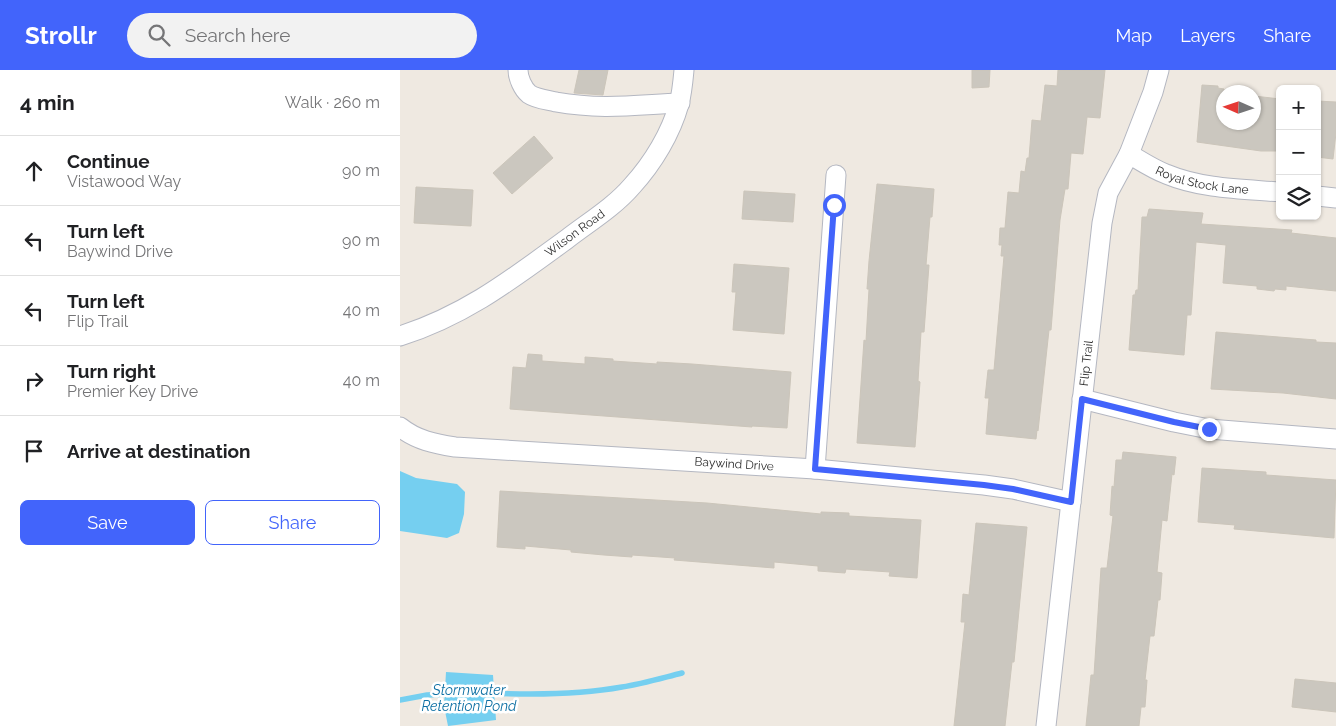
<!DOCTYPE html>
<meta charset="utf-8">
<style>
:root{--surface:#fff;--page:#f2f2f2;--text:#202124;--muted:#757577;--line:#e0e0e0;--accent:#4264fb}
body{margin:0;font-family:Raleway,sans-serif;background:var(--page);color:var(--text)}
.controls{position:absolute;right:15px;top:15px;display:grid;overflow:hidden;border-radius:8px;box-shadow:0 1px 4px #0004}
.controls button{width:45px;height:45px;display:grid;place-items:center;padding:0;border:0;border-bottom:1px solid var(--line);background:var(--surface);color:var(--text);font:25px sans-serif}
.compass{position:absolute;left:816px;top:15px;width:45px;height:45px;border-radius:50%;background:var(--surface);box-shadow:0 1px 4px #0004;rotate:273deg}
.stop{position:absolute;width:15px;height:15px;margin:-11px;border:4px solid #4264fb;border-radius:50%;background:#fff}
.stop.end{background:#4264fb;border-color:#fff;box-shadow:0 1px 5px #0008}
.list{margin:0;padding:0;list-style:none}
h2{display:flex;justify-content:space-between;align-items:center;height:65px;margin:0;padding:0 20px;font-size:21px}
h2 small{font-size:16px;font-weight:400;color:var(--muted)}
.list li{display:grid;grid-template-columns:32px 1fr auto;gap:15px;align-items:center;box-sizing:border-box;height:70px;padding:0 20px;border-top:1px solid var(--line)}
.list b{display:block;font-size:19px;white-space:nowrap}
.list p{margin:0;font-size:16px;white-space:nowrap;color:var(--muted)}
.list em{font-size:16px;font-style:normal;color:var(--muted)}
.actions{display:flex;gap:10px;padding:15px 20px}
.actions a{flex:1;padding:11px 0;border:1px solid var(--accent);border-radius:8px;text-align:center;font-size:18px;color:var(--accent)}
.actions .main{background:var(--accent);color:#fff}
.icon{flex:none;width:28px;height:28px;fill:none;stroke:currentColor;stroke-width:2;stroke-linecap:round;stroke-linejoin:round}
.map{position:relative;flex:none;width:936px;height:656px;overflow:hidden}
header{display:flex;align-items:center;gap:30px;box-sizing:border-box;height:70px;padding:0 25px;background:var(--accent);color:#fff}
header strong{font-size:24px}
nav{display:flex;gap:28px;margin-inline-start:auto;font-size:18px}
.search{width:350px;height:45px;background:var(--page);display:flex;align-items:center;gap:12px;box-sizing:border-box;padding:0 18px;border-radius:28px;color:var(--muted);font-size:19px}
main{display:flex}
aside{flex:1;background:var(--surface)}
.map>svg:first-child{display:block}
.water{fill:#75cff0}
.lines{fill:none;stroke-linecap:round;stroke-linejoin:round}
.stream{stroke:#75cff0;stroke-width:5.5}
.building{fill:#cbc7bf;stroke:#cbc5ba}
.minor-casing{stroke:#b4b7c1;stroke-width:21}
.minor{stroke:#fff;stroke-width:19}
.route{stroke:#4264fb;stroke-width:6}
.labels{text-anchor:middle;stroke-width:5;stroke-linejoin:round;paint-order:stroke}
.street-label{font-size:12px;fill:#2e2e2e;stroke:#fff}
.water-label{font-size:14px;font-style:italic;fill:#0d6fa3;stroke:#fff}
</style>
<header>
<strong>Strollr</strong>
<div class="search"><svg class="icon" aria-label="search" viewBox="0 0 24 24"><circle cx="10" cy="10" r="6"/><path d="M15 15l6 6"/></svg>Search here</div>
<nav><a>Map</a><a>Layers</a><a>Share</a></nav>
</header>
<main>
<aside>
<h2>4 min<small>Walk · 260 m</small></h2>
<ul class="list">
<li><svg class="icon" aria-label="ahead" viewBox="0 0 24 24"><path d="M12 20V5M6 11l6-6 6 6"/></svg><div><b>Continue</b><p>Vistawood Way</p></div><em>90 m</em></li>
<li><svg class="icon" aria-label="left" viewBox="0 0 24 24"><path d="M17 20v-9H6M10 6l-5 5 5 5"/></svg><div><b>Turn left</b><p>Baywind Drive</p></div><em>90 m</em></li>
<li><svg class="icon" aria-label="left" viewBox="0 0 24 24"><path d="M17 20v-9H6M10 6l-5 5 5 5"/></svg><div><b>Turn left</b><p>Flip Trail</p></div><em>40 m</em></li>
<li><svg class="icon" aria-label="right" viewBox="0 0 24 24"><path d="M7 20v-9h11M14 6l5 5-5 5"/></svg><div><b>Turn right</b><p>Premier Key Drive</p></div><em>40 m</em></li>
<li><svg class="icon" aria-label="arrive" viewBox="0 0 24 24"><path d="M6 21V4h12l-3 4 3 4H6"/></svg><div><b>Arrive at destination</b></div></li>
</ul>
<div class="actions"><a class="main">Save</a><a>Share</a></div>
</aside>
<div class="map">
<svg width="936" height="656" viewBox="0 0 936 656">
<rect width="100%" height="100%" fill="#efe9e1"/>
<path class="water" d="M 0,401 L 16,408 L 57,414 L 65,422 L 64,444 L 59,463 L 47,468 L 0,461 Z
M 46,602 L 93,605 L 96,650 L 48,656 L 44,636 Z"/>
<g class="lines">
<path class="stream" d="M 89,623 C 134,625 178,625 222,617 C 242,614 262,608 282,603
M 0,630 L 27,625 L 52,624"/>
</g>
<path class="building" d="M 179,0 L 208,0 L 203,25 L 174,23 Z
M 572,0 L 590,0 L 589,17 L 572,18 Z
M 658,0 L 705,0 L 700,48 L 687,47 L 683,84 L 671,83 L 668,119 L 665,119 L 660,150 L 651,260 L 649,260 L 638,361 L 637,360 L 636,369 L 586,364 L 589,328 L 585,328 L 588,300 L 594,300 L 604,186 L 601,186 L 602,175 L 599,175 L 600,158 L 605,158 L 608,122 L 619,123 L 621,101 L 625,102 L 627,88 L 629,88 L 632,50 L 641,51 L 645,15 L 657,16 Z
M 802,15 L 818,16 L 818,18 L 824,19 L 824,52 L 854,52 L 854,26 L 880,29 L 880,81 L 861,81 L 797,72 Z
M 917,31 L 936,32 L 936,63 L 933,89 L 917,87 Z
M 134,66 L 153,88 L 112,124 L 93,103 Z
M 477,114 L 534,119 L 532,147 L 530,147 L 526,195 L 529,195 L 524,262 L 521,262 L 518,311 L 520,312 L 515,377 L 457,373 L 464,270 L 466,271 L 469,219 L 467,219 L 469,191 Z
M 16,117 L 73,120 L 71,156 L 14,153 Z
M 344,121 L 395,124 L 393,152 L 342,149 Z
M 749,139 L 803,143 L 801,154 L 892,160 L 891,163 L 936,168 L 936,221 L 886,216 L 886,220 L 875,219 L 874,221 L 857,219 L 857,216 L 823,213 L 826,175 L 796,172 L 791,245 L 787,245 L 784,285 L 729,280 L 733,225 L 735,225 L 736,220 L 738,220 L 742,147 L 747,147 Z
M 334,194 L 389,198 L 384,264 L 333,260 L 336,222 L 332,222 Z
M 816,262 L 916,270 L 916,272 L 936,273 L 936,329 L 883,323 L 811,319 Z
M 128,284 L 142,285 L 142,291 L 185,294 L 185,287 L 213,289 L 213,291 L 257,294 L 257,292 L 292,294 L 391,302 L 387,358 L 352,356 L 352,357 L 110,339 L 113,297 L 126,298 Z
M 723,382 L 776,387 L 774,405 L 772,404 L 767,451 L 762,450 L 757,502 L 762,503 L 760,530 L 758,530 L 754,566 L 750,566 L 745,610 L 747,610 L 745,637 L 741,637 L 739,656 L 686,656 L 691,605 L 694,605 L 701,498 L 707,498 L 713,446 L 710,445 L 712,416 L 714,417 L 716,390 L 722,390 Z
M 802,398 L 866,402 L 866,405 L 936,410 L 934,468 L 834,459 L 835,455 L 798,452 Z
M 100,421 L 307,433 L 421,444 L 421,442 L 449,443 L 449,446 L 521,450 L 517,508 L 489,506 L 490,502 L 446,499 L 445,503 L 418,501 L 418,496 L 374,492 L 374,498 L 274,490 L 275,488 L 232,485 L 232,487 L 204,485 L 171,482 L 171,480 L 125,476 L 125,479 L 97,477 Z
M 576,453 L 627,457 L 614,592 L 612,592 L 605,656 L 554,656 L 565,552 L 561,552 L 563,524 L 569,525 Z
M 895,609 L 936,613 L 936,642 L 892,637 Z"/>
<g class="lines">
<g class="minor-casing">
<g id="minor">
<path d="M 118,0 C 118,8 123,19 129,24 C 136,29 148,30 156,32 C 201,40 235,35 280,33"/>
<path id="s1" d="M 729,84 C 741,91 753,99 766,104 C 802,119 842,119 880,122"/>
<path d="M 917,126 L 936,128"/>
<path id="s2" d="M 0,266 C 66,245 112,209 167,169 C 189,152 214,137 232,116 C 253,93 271,63 279,34 C 282,23 283,11 284,0"/>
<path d="M 682,329 L 774,352 L 809,359 L 936,369"/>
<path id="s3" d="M 0,357 C 16,370 35,374 55,377 L 415,399 L 584,415 L 613,419 L 671,432"/>
<path d="M 415,399 L 436,105"/>
<path id="s4" d="M 646,656 L 702,153 L 708,123 L 729,84 L 753,22 L 759,0"/>
</g>
</g>
<use href="#minor" class="minor"/>
</g>
<g class="lines">
<path class="route" d="M 434,135 L 415,399 L 584,415 L 613,419 L 671,432 L 682,329 L 774,352 L 809,359"/>
</g>
<g class="labels">
<g class="street-label">
<text dy="4" stroke="none"><textPath href="#s1" startOffset="79">Royal Stock Lane</textPath></text>
<text dy="4" stroke="none"><textPath href="#s2" startOffset="204">Wilson Road</textPath></text>
<text dy="4" stroke="none"><textPath href="#s4" startOffset="365">Flip Trail</textPath></text>
<text dy="4" stroke="none"><textPath href="#s3" startOffset="339">Baywind Drive</textPath></text>
</g>
<g class="water-label">
<text x="69" y="625">Stormwater<tspan x="69" dy="16">Retention Pond</tspan></text>
</g>
</g>
</svg>
<div class="controls">
<button>+</button>
<button>−</button>
<button><svg class="icon" aria-label="layers" viewBox="0 0 24 24"><path d="M12 4l9 5-9 5-9-5zM3 14l9 5 9-5"/></svg></button>
</div>
<svg class="compass" viewBox="-18 -18 36 36"><path d="M0-13l5 13h-10z" fill="#e53935"/><path d="M0 13l5-13h-10z" fill="#757577"/></svg>
<div class="stop" style="left:434px;top:135px"></div>
<div class="stop end" style="left:809px;top:359px"></div>
</div>
</main>
